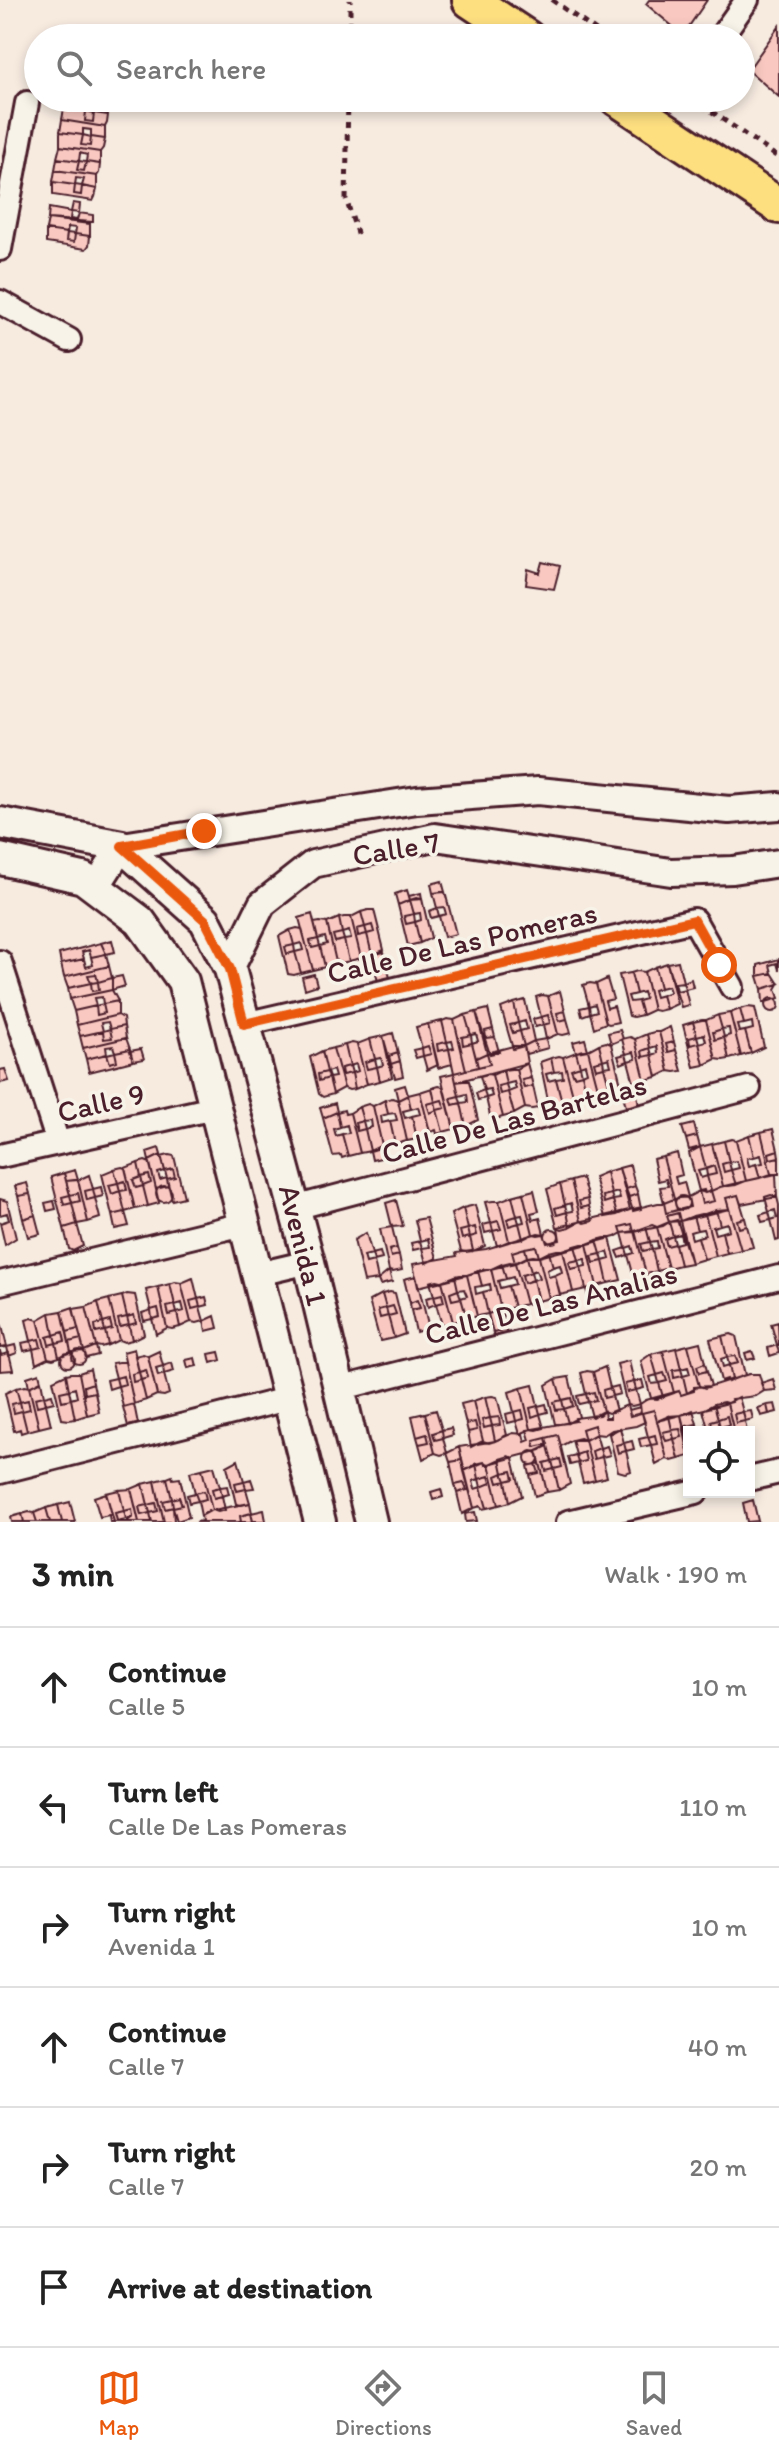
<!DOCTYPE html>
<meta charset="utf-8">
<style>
:root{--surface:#fff;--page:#f6f6f6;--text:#222;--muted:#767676;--line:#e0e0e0;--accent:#ea580c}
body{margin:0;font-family:Itim,sans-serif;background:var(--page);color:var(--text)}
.controls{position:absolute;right:24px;bottom:24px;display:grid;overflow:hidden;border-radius:0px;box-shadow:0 4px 12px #0003}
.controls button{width:72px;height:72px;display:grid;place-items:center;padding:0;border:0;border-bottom:2px solid var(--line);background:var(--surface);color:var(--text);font:40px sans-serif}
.stop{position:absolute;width:24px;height:24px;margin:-18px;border:6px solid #ea580c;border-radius:50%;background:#fff}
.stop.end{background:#ea580c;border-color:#fff;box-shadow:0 2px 8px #0008}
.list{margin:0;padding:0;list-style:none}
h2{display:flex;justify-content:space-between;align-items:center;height:104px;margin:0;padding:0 32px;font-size:34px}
h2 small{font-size:26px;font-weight:400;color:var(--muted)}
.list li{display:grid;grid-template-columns:52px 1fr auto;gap:24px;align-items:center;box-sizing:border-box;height:120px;padding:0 32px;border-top:2px solid var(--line)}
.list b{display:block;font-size:30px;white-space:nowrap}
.list p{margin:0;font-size:26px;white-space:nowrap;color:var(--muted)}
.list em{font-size:26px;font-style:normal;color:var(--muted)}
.icon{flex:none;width:44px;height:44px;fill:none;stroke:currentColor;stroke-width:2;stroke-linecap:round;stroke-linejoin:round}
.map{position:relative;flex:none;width:779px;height:1522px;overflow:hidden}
.search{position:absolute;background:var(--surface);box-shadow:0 4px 12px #0003;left:24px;right:24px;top:24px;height:88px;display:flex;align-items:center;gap:20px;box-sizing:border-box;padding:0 28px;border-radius:44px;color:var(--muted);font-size:30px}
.sheet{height:824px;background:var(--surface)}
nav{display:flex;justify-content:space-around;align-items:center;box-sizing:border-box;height:112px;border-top:2px solid var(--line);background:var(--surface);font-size:22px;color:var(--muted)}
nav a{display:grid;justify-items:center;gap:4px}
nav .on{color:var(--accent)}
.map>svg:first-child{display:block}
.building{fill:#f9c9c1;stroke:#4a1f2b;stroke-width:2}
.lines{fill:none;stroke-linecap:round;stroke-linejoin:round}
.minor-casing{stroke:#4a1f2b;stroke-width:28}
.tertiary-casing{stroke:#4a1f2b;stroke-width:32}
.secondary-casing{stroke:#4a1f2b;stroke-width:36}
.primary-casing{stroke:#4a1f2b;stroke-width:40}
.path{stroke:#4a1f2b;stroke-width:5;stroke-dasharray:6 6;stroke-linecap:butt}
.minor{stroke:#f7f3e8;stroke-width:22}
.tertiary{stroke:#f7f3e8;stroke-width:26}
.secondary{stroke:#f7f3e8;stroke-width:30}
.primary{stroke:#fddf80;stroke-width:34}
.route{stroke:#ea580c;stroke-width:10}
.labels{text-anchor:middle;stroke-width:7;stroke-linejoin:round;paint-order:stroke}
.street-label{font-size:30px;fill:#4a1f2b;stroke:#f7f3e8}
</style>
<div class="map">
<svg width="779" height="1522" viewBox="0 0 779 1522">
<rect width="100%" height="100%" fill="#f7ebe0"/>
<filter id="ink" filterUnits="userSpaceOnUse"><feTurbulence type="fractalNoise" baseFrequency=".0125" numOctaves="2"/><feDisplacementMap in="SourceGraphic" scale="16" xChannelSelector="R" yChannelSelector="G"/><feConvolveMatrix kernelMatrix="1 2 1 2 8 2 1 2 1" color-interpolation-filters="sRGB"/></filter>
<g filter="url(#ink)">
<path class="building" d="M 649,0 L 707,0 L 683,35 L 646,4 Z
M 779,26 L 779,97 L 748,70 Z
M 64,108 L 86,111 L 85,121 L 93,122 L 94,113 L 108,115 L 107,123 L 105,127 L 62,120 Z
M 86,111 L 94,113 L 93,122 L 85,121 Z
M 62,120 L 105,127 L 105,139 L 91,137 L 91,130 L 83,129 L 83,135 L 60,132 Z
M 60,132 L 83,135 L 81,145 L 90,146 L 91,137 L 105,139 L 103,148 L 100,152 L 60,146 Z
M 83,135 L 91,137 L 90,146 L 81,145 Z
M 60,146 L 100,152 L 100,164 L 86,162 L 87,155 L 80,153 L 79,161 L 57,158 Z
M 57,158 L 79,161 L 77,170 L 84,171 L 86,162 L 100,164 L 99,173 L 97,176 L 55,170 Z
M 79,161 L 86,162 L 84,171 L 77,170 Z
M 55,170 L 97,176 L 97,189 L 82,186 L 84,179 L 76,178 L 75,185 L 53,182 Z
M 53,182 L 75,185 L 74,194 L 81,195 L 82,186 L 97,189 L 95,197 L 93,201 L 53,195 Z
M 75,185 L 82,186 L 81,195 L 74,194 Z
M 73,203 L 80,204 L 79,213 L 71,212 Z
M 49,208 L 71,212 L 70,219 L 77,220 L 79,213 L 93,215 L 93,222 L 48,219 Z
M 48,219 L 90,224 L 90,236 L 75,234 L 76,228 L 68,227 L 67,233 L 46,230 Z
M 46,230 L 67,233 L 66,241 L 74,242 L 75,234 L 90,236 L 89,245 L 86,249 L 46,243 Z
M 67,233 L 75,234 L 74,242 L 66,241 Z
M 543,562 L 560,566 L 554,589 L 526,585 L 528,569 L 540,573 Z
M 442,881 L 445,892 L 433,893 L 431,884 Z
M 407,890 L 410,900 L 398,905 L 395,894 Z
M 440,892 L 445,892 L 456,934 L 444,937 L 439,916 L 446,914 L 444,907 L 437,908 L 433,893 Z
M 421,893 L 422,899 L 410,900 L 409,896 Z
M 416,898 L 422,899 L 431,938 L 420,943 L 415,922 L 421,920 L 420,913 L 414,914 L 410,900 Z
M 410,900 L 414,914 L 404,916 L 406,924 L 415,922 L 420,943 L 408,946 L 398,905 Z
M 437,908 L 439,916 L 431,918 L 429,911 Z
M 368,910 L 374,910 L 384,950 L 372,955 L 367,934 L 374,932 L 372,925 L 365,927 L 361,912 Z
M 361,912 L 365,927 L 357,929 L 358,936 L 367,934 L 372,955 L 361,958 L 351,917 Z
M 312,914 L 318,939 L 310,941 L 312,948 L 320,946 L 325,967 L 313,970 L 299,918 Z
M 414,914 L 415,922 L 406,924 L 404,916 Z
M 344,917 L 351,917 L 361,958 L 349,961 L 344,940 L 351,939 L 349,931 L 342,933 L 339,918 Z
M 339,918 L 342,933 L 333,935 L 335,942 L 344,940 L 349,961 L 342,963 L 336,962 L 327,923 Z
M 320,922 L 327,923 L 336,962 L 325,967 L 320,946 L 327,944 L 325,937 L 318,939 L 314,923 Z
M 372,925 L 374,932 L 367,934 L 365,927 Z
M 365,927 L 367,934 L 358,936 L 357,929 Z
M 297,928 L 302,929 L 313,970 L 301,973 L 295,952 L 303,950 L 301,943 L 294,945 L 290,930 Z
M 290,930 L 294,945 L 285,947 L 287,954 L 295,952 L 301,973 L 294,975 L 288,974 L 279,936 Z
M 342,933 L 344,940 L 335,942 L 333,935 Z
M 318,939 L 320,946 L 312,948 L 310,941 Z
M 112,940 L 115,952 L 106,954 L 101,943 Z
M 101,943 L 106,954 L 91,957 L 89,950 L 82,952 L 84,959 L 61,964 L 59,954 Z
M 294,945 L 295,952 L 287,954 L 285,947 Z
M 384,952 L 390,978 L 378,982 L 372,955 Z
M 106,954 L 109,966 L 64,977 L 61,964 L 84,959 L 86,967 L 93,965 L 91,957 Z
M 779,959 L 779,970 L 777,963 L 770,965 L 772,973 L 758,976 L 758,965 Z
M 678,961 L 683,982 L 675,983 L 677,991 L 685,989 L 689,1005 L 681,1007 L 667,963 Z
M 667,963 L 677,1004 L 666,1009 L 662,995 L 670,992 L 668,986 L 660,988 L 655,967 Z
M 109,966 L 112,978 L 98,982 L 96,974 L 88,975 L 91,983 L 68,988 L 64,977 Z
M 655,967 L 660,988 L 653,990 L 655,997 L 662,995 L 666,1009 L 658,1011 L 653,1010 L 644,972 Z
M 637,971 L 644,972 L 653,1010 L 642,1015 L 638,1001 L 645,999 L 643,992 L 636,994 L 631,973 Z
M 631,973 L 636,994 L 628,996 L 630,1002 L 638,1001 L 642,1015 L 633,1017 L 629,1016 L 619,975 Z
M 772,973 L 779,984 L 762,989 L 758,976 Z
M 96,974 L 98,982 L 91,983 L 88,975 Z
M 314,974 L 317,985 L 305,989 L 302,977 Z
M 122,976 L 125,986 L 112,990 L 112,978 Z
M 112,978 L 112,990 L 70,999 L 68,988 L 91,983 L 92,991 L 99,990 L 98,982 Z
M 607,979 L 613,999 L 605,1001 L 607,1008 L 614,1006 L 618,1022 L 609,1024 L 606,1023 L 596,984 Z
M 691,979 L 693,987 L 685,989 L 683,982 Z
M 98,982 L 99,990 L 92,991 L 91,983 Z
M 590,983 L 596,984 L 606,1023 L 594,1028 L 590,1013 L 597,1011 L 595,1004 L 589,1006 L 583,985 Z
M 779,984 L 776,989 L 779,998 L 763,1003 L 762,989 Z
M 112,990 L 118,1001 L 103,1004 L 102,997 L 94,998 L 96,1006 L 74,1011 L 70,999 Z
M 560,991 L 565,1011 L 557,1013 L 559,1021 L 567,1019 L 571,1033 L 563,1035 L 558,1034 L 548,996 Z
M 542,995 L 548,996 L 558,1034 L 546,1039 L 543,1025 L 550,1023 L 548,1015 L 541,1017 L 536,997 Z
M765 1005a7 7 0 1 1 14 0a7 7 0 1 1-14 0Z
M 525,1000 L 534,1041 L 524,1046 L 520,1031 L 527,1029 L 525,1021 L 518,1023 L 514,1003 Z
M 118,1001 L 118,1015 L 77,1025 L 74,1011 L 96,1006 L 97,1015 L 105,1013 L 103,1004 Z
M 514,1003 L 518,1023 L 510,1025 L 513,1033 L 520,1031 L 524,1046 L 513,1049 L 501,1008 Z
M 103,1004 L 105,1013 L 97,1015 L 96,1006 Z
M 589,1006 L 590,1013 L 582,1016 L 580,1008 Z
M 748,1007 L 755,1008 L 764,1047 L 751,1053 L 745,1031 L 753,1029 L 752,1022 L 744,1024 L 740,1009 Z
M 488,1009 L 493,1029 L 485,1031 L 486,1038 L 495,1037 L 499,1052 L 490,1054 L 476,1012 Z
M 740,1009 L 744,1024 L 737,1025 L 739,1032 L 745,1031 L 751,1053 L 741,1056 L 730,1013 Z
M 565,1011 L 567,1019 L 559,1021 L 557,1013 Z
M 476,1012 L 487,1053 L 476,1058 L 472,1043 L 478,1041 L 476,1034 L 471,1035 L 465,1015 Z
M 730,1013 L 741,1056 L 729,1059 L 724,1037 L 730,1035 L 729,1028 L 722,1029 L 718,1015 Z
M 118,1015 L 123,1018 L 124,1026 L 110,1029 L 108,1022 L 101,1023 L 103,1031 L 80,1036 L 77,1025 Z
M 465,1015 L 471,1035 L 462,1037 L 463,1045 L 472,1043 L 478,1067 L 466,1070 L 454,1020 Z
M 548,1015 L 550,1023 L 543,1025 L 541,1017 Z
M 718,1015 L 722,1029 L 713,1032 L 715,1040 L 724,1037 L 729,1059 L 723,1060 L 716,1059 L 706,1020 Z
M 541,1017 L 543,1025 L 535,1027 L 533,1019 Z
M 447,1019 L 454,1020 L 466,1070 L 454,1073 L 449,1049 L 454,1048 L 452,1041 L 447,1042 L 442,1021 Z
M 702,1020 L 706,1020 L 716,1059 L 704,1065 L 699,1043 L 706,1041 L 704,1034 L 697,1036 L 693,1022 Z
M 442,1021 L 447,1042 L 437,1044 L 438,1051 L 449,1049 L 452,1064 L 438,1068 L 428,1024 Z
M 693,1022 L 697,1036 L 689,1038 L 690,1045 L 699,1043 L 704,1065 L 694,1067 L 683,1025 Z
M 518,1023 L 520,1031 L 513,1033 L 510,1025 Z
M 428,1024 L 438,1065 L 427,1070 L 423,1056 L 431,1054 L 428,1046 L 422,1048 L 416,1027 Z
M 124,1026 L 126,1038 L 83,1048 L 80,1036 L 103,1031 L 104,1039 L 112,1038 L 110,1029 Z
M 670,1027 L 674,1042 L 666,1044 L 668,1052 L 676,1050 L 682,1071 L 675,1072 L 669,1071 L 659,1032 Z
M 110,1029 L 112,1038 L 104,1039 L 103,1031 Z
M 493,1029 L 495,1037 L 486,1038 L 485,1031 Z
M 722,1029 L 724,1037 L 715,1040 L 713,1032 Z
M 620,1030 L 623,1039 L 611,1044 L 608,1033 Z
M 654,1032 L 659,1032 L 669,1071 L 657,1077 L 652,1055 L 658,1053 L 657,1046 L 650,1048 L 647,1034 Z
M 393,1033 L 398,1053 L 389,1056 L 391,1064 L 400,1061 L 403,1076 L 395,1078 L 383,1036 Z
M 647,1034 L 650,1048 L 642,1051 L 643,1057 L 652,1055 L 657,1077 L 645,1080 L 635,1039 Z
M 471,1035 L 472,1043 L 463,1045 L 462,1037 Z
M 383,1036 L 392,1077 L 380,1081 L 377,1067 L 383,1065 L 381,1058 L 375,1059 L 370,1039 Z
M 697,1036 L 699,1043 L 690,1045 L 689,1038 Z
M 630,1037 L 635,1039 L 645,1080 L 634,1083 L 628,1061 L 636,1059 L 634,1052 L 626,1054 L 622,1039 Z
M 126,1038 L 130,1049 L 115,1052 L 113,1046 L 106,1047 L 107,1054 L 86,1059 L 83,1048 Z
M 370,1039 L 375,1059 L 365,1062 L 367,1069 L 377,1067 L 380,1081 L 367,1084 L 357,1044 Z
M 546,1039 L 548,1048 L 537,1051 L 534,1041 Z
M 585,1039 L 588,1050 L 576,1052 L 573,1042 Z
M 534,1041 L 537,1051 L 526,1054 L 524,1046 Z
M 447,1042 L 449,1049 L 438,1051 L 437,1044 Z
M 606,1042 L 611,1044 L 621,1084 L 610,1089 L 604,1067 L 611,1066 L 609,1058 L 603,1060 L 599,1044 Z
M 674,1042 L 676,1050 L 668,1052 L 666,1044 Z
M 352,1043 L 357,1044 L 367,1084 L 355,1089 L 352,1073 L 358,1071 L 356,1064 L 350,1066 L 345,1045 Z
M 599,1044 L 603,1060 L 594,1062 L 596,1069 L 604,1067 L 610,1089 L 599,1092 L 588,1050 Z
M 345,1045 L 350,1066 L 341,1068 L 342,1075 L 352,1073 L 355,1089 L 349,1090 L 344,1088 L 333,1048 Z
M 428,1046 L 431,1054 L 423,1056 L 422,1048 Z
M 513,1046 L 524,1046 L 527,1063 L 456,1082 L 454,1073 L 490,1064 L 487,1053 Z
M 333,1048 L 344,1088 L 333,1094 L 329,1078 L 335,1077 L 333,1070 L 327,1072 L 322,1051 Z
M 422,1048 L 423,1056 L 416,1058 L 413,1050 Z
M 650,1048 L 652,1055 L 643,1057 L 642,1051 Z
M 130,1049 L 133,1061 L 89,1072 L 86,1059 L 107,1054 L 110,1063 L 117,1061 L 115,1052 Z
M 141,1049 L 144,1059 L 133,1061 L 130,1051 Z
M 584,1050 L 588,1050 L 599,1092 L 587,1095 L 582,1074 L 587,1072 L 585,1064 L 580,1066 L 576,1052 Z
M 322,1051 L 327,1072 L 318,1074 L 319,1081 L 329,1078 L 333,1094 L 323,1097 L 319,1094 L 310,1057 Z
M 115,1052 L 117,1061 L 110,1063 L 107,1054 Z
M 576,1052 L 580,1066 L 571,1069 L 574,1076 L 582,1074 L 587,1095 L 580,1097 L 573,1095 L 563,1057 Z
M 398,1053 L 400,1061 L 391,1064 L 389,1056 Z
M 487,1053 L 490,1064 L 478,1067 L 476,1058 Z
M 626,1054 L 628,1061 L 621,1064 L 618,1056 Z
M 559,1056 L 563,1057 L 573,1095 L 562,1102 L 556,1079 L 563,1078 L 562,1071 L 554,1072 L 551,1058 Z
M 551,1058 L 554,1072 L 546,1074 L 548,1081 L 556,1079 L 562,1102 L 549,1105 L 540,1062 Z
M 375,1059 L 377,1067 L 367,1069 L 365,1062 Z
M 603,1060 L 604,1067 L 596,1069 L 594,1062 Z
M 527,1063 L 531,1078 L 522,1080 L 524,1088 L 533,1086 L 538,1108 L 532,1109 L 525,1108 L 516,1069 Z
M 350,1066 L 352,1073 L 342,1075 L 341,1068 Z
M 580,1066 L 582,1074 L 574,1076 L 571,1069 Z
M 5,1069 L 9,1081 L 0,1083 L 0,1070 Z
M 511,1069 L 516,1069 L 525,1108 L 514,1114 L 508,1092 L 516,1089 L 514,1082 L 506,1084 L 503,1070 Z
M 503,1070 L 506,1084 L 498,1086 L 500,1094 L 508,1092 L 514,1114 L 503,1117 L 492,1075 Z
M 327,1072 L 329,1078 L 319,1081 L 318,1074 Z
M 454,1073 L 459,1096 L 451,1098 L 453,1105 L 461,1103 L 466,1126 L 454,1129 L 441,1076 Z
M 488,1074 L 492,1075 L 503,1117 L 491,1120 L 486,1098 L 492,1096 L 490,1089 L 484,1090 L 480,1076 Z
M 531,1078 L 533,1086 L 524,1088 L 522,1080 Z
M 463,1081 L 469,1081 L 478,1120 L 466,1126 L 461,1103 L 468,1102 L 467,1094 L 459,1096 L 456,1082 Z
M 634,1083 L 639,1104 L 626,1107 L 621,1086 Z
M 506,1084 L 508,1092 L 500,1094 L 498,1086 Z
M 405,1085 L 408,1095 L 398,1100 L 395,1088 Z
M 439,1086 L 443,1087 L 454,1129 L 443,1132 L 437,1110 L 445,1108 L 442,1100 L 435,1102 L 432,1088 Z
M 432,1088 L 435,1102 L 427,1104 L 430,1113 L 437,1110 L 443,1132 L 437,1134 L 436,1130 L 430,1132 L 420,1092 Z
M 484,1090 L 486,1098 L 478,1100 L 476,1093 Z
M 420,1092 L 430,1132 L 417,1139 L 412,1116 L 420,1114 L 418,1107 L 411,1109 L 408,1095 Z
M 408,1095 L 411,1109 L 403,1111 L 405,1118 L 412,1116 L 417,1139 L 407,1141 L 398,1100 Z
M 459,1096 L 461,1103 L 453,1105 L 451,1098 Z
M 392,1098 L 398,1100 L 407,1141 L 395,1144 L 390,1121 L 397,1120 L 395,1113 L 388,1114 L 385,1100 Z
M 385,1100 L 388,1114 L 381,1116 L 382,1123 L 390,1121 L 395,1144 L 389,1146 L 382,1145 L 373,1106 Z
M 442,1100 L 445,1108 L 437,1110 L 435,1102 Z
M 435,1102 L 437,1110 L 430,1113 L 427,1104 Z
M 335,1103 L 337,1112 L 323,1118 L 320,1108 Z
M 368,1104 L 373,1106 L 382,1145 L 370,1151 L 365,1129 L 372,1127 L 371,1120 L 363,1121 L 359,1107 Z
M 359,1107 L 363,1121 L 355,1123 L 357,1131 L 365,1129 L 370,1151 L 360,1153 L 350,1113 Z
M 344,1110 L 345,1114 L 350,1113 L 360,1153 L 348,1156 L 342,1134 L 349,1133 L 347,1125 L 340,1127 L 337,1112 Z
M 337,1112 L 340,1127 L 334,1129 L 336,1136 L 342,1134 L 348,1156 L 342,1158 L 341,1155 L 333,1156 L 323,1118 Z
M 363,1121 L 365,1129 L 357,1131 L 355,1123 Z
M 694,1124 L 697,1136 L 686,1139 L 682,1127 Z
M 773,1129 L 778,1150 L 769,1153 L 770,1159 L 779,1157 L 779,1174 L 771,1174 L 761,1132 Z
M 761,1132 L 771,1174 L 760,1178 L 756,1164 L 763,1163 L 761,1155 L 754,1157 L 749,1135 Z
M 749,1135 L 754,1157 L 747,1158 L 749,1166 L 756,1164 L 760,1178 L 746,1181 L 736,1140 Z
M 697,1136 L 700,1147 L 689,1150 L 686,1139 Z
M 732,1139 L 736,1140 L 746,1181 L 736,1185 L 731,1170 L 739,1168 L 737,1161 L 729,1162 L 724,1141 Z
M 724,1141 L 729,1162 L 722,1164 L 724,1172 L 731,1170 L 736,1185 L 729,1186 L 723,1186 L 712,1144 Z
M 712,1144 L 723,1186 L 711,1191 L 707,1176 L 716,1174 L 714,1166 L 706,1169 L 700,1147 Z
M 383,1147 L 385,1157 L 372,1160 L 370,1151 Z
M 700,1147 L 706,1169 L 698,1171 L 701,1178 L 707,1176 L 711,1191 L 705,1193 L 699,1191 L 689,1153 Z
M 159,1148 L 161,1155 L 149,1161 L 147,1152 Z
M 778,1150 L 779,1157 L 770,1159 L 769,1153 Z
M 677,1153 L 682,1175 L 675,1177 L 677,1184 L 684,1182 L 688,1197 L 674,1199 L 663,1157 Z
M 161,1155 L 165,1171 L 158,1173 L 160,1180 L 167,1178 L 168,1186 L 156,1189 L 149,1161 Z
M 169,1155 L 174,1156 L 184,1197 L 172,1200 L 167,1179 L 175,1177 L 173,1169 L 165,1171 L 161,1157 Z
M 663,1157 L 674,1199 L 664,1203 L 660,1187 L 668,1186 L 666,1179 L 658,1181 L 653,1159 Z
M 145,1161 L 150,1163 L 159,1203 L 148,1206 L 143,1186 L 151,1183 L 149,1175 L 141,1177 L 138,1163 Z
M 729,1162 L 731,1170 L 724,1172 L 722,1164 Z
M 138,1163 L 141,1177 L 133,1180 L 136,1188 L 143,1186 L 148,1206 L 135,1209 L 125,1168 Z
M 630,1165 L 635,1186 L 626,1189 L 629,1197 L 638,1194 L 641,1209 L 633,1211 L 619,1168 Z
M 714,1166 L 716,1174 L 707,1176 L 706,1169 Z
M 122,1167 L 125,1168 L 135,1209 L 125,1212 L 120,1191 L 127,1190 L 125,1181 L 118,1183 L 114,1169 Z
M 619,1168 L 630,1210 L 617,1215 L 613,1200 L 620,1199 L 618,1192 L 611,1194 L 606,1172 Z
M 114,1169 L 118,1183 L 109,1185 L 112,1194 L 120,1191 L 125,1212 L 112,1215 L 102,1174 Z
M 173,1169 L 175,1177 L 167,1179 L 165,1171 Z
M 75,1170 L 78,1180 L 66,1181 L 64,1173 Z
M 606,1172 L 611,1194 L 603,1196 L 604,1203 L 613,1200 L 617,1215 L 605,1217 L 594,1177 Z
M 64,1173 L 70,1195 L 62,1197 L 64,1205 L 72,1203 L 77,1224 L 64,1228 L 51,1177 Z
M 776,1174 L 777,1197 L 741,1204 L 738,1195 L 726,1198 L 729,1209 L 680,1221 L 678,1213 L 667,1216 L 669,1222 L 663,1226 L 634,1232 L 632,1224 L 620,1227 L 622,1233 L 615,1237 L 539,1257 L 536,1246 L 525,1248 L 512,1252 L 515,1263 L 418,1287 L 413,1264 L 457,1256 L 456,1253 L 486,1249 L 538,1233 L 544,1234 L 547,1243 L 560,1240 L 558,1227 L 658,1203 L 664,1203 L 666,1213 L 690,1207 L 688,1197 L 699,1191 L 702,1204 L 714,1201 L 711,1191 L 720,1187 Z
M 89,1175 L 93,1189 L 85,1191 L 87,1200 L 95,1198 L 100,1218 L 88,1222 L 78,1180 Z
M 149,1175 L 151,1183 L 143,1186 L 141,1177 Z
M 141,1177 L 143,1186 L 136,1188 L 133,1180 Z
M 582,1178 L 588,1199 L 579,1201 L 581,1208 L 589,1206 L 593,1221 L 585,1223 L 581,1221 L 571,1181 Z
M 74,1180 L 78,1180 L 88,1222 L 77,1224 L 72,1203 L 80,1201 L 78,1193 L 70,1195 L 66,1181 Z
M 125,1181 L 127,1190 L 120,1191 L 118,1183 Z
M 571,1181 L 581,1221 L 570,1227 L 567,1212 L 573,1211 L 571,1203 L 565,1205 L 560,1184 Z
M 27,1183 L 30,1194 L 18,1196 L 15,1186 Z
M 118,1183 L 120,1191 L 112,1194 L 109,1185 Z
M 560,1184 L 565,1205 L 555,1208 L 557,1215 L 567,1212 L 570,1227 L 562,1229 L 557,1227 L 547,1189 Z
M 635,1186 L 638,1194 L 629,1197 L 626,1189 Z
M156 1194a8 8 0 1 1 16 0a8 8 0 1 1-16 0Z
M 101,1187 L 103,1196 L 95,1198 L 93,1189 Z
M 93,1189 L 95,1198 L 87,1200 L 85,1191 Z
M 534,1190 L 539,1211 L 531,1213 L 533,1220 L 540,1218 L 544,1234 L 538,1235 L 533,1234 L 523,1193 Z
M 704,1190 L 705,1193 L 711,1191 L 714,1201 L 702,1204 L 699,1191 Z
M 78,1193 L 80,1201 L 72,1203 L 70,1195 Z
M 523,1193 L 533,1234 L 523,1239 L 519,1223 L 524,1222 L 522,1215 L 517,1216 L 512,1196 Z
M 30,1194 L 35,1215 L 23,1219 L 18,1196 Z
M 611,1194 L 613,1200 L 604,1203 L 603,1196 Z
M 70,1195 L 72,1203 L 64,1205 L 62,1197 Z
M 738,1195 L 745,1218 L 737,1220 L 739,1228 L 747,1226 L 753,1247 L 741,1250 L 726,1198 Z
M 771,1195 L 777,1197 L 779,1205 L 779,1240 L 776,1241 L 771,1220 L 777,1218 L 775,1210 L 769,1212 L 765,1197 Z
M 512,1196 L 517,1216 L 507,1219 L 509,1226 L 519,1223 L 523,1239 L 514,1241 L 509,1241 L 499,1201 Z
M675 1203a7 7 0 1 1 14 0a7 7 0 1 1-14 0Z
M 0,1199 L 7,1201 L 16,1238 L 5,1245 L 0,1223 L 9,1220 L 7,1213 L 0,1215 Z
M 588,1199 L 589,1206 L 581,1208 L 579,1201 Z
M 674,1199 L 677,1210 L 666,1213 L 664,1203 Z
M 396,1200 L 403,1226 L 392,1227 L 386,1203 Z
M 54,1201 L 56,1209 L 47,1211 L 45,1203 Z
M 493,1201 L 499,1201 L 509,1241 L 497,1246 L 493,1231 L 501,1229 L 498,1221 L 491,1223 L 485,1202 Z
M 475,1205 L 485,1246 L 473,1251 L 470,1237 L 477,1235 L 475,1227 L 468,1229 L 463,1208 Z
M 565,1205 L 567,1212 L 557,1215 L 555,1208 Z
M 463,1208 L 468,1229 L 460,1231 L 462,1239 L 470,1237 L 473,1251 L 466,1252 L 461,1251 L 451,1214 Z
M 729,1209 L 741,1250 L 727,1253 L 722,1232 L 729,1230 L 727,1223 L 720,1225 L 716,1210 Z
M 716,1210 L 720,1225 L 713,1227 L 715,1234 L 722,1232 L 727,1253 L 716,1256 L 705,1214 Z
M 125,1212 L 129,1226 L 115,1229 L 112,1215 Z
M 769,1212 L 771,1220 L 762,1222 L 760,1215 Z
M 678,1213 L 680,1221 L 669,1222 L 667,1216 Z
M 701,1214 L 705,1214 L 716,1256 L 704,1259 L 698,1237 L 705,1235 L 703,1229 L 697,1230 L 693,1216 Z
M 35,1215 L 40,1234 L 28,1237 L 23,1219 Z
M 517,1216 L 519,1223 L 509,1226 L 507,1219 Z
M 693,1216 L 697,1230 L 690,1232 L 692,1239 L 698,1237 L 704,1259 L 691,1263 L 680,1221 Z
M 426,1218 L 437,1258 L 426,1263 L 422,1248 L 430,1247 L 428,1239 L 420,1241 L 415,1220 Z
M 745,1218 L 747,1226 L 739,1228 L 737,1220 Z
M 677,1220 L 691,1263 L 680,1265 L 675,1244 L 682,1242 L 680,1234 L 673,1236 L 669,1222 Z
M 498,1221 L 501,1229 L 493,1231 L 491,1223 Z
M 669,1222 L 673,1236 L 665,1239 L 667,1246 L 675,1244 L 680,1265 L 668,1268 L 657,1227 Z
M 491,1223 L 493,1231 L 485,1233 L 483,1225 Z
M 77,1224 L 83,1246 L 73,1251 L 69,1249 L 64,1228 Z
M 632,1224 L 634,1232 L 622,1233 L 620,1227 Z
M 652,1225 L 657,1227 L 668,1268 L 657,1271 L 652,1249 L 658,1248 L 657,1241 L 650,1242 L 646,1227 Z
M 392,1227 L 397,1248 L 389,1250 L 391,1257 L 399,1255 L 402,1270 L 393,1272 L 389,1271 L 380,1229 Z
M 475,1227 L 477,1235 L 470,1237 L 468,1229 Z
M 646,1227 L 650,1242 L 641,1244 L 643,1251 L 652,1249 L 657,1271 L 646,1274 L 635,1231 Z
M 468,1229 L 470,1237 L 462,1239 L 460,1231 Z
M545 1236a7 7 0 1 1 14 0a7 7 0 1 1-14 0Z
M 635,1231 L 646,1274 L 634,1277 L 628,1255 L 634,1253 L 632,1246 L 626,1248 L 622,1233 Z
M 366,1233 L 372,1254 L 364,1256 L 366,1263 L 374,1261 L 378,1280 L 364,1282 L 354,1240 Z
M 673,1236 L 675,1244 L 667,1246 L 665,1239 Z
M 605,1238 L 610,1238 L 621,1280 L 608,1283 L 603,1261 L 610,1259 L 608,1252 L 601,1254 L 597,1240 Z
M 597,1240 L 601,1254 L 592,1256 L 594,1263 L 603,1261 L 608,1283 L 597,1286 L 587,1244 Z
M 420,1241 L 422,1248 L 413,1250 L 411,1243 Z
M 650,1242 L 652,1249 L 643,1251 L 641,1244 Z
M 582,1244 L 587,1244 L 597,1286 L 586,1289 L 581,1267 L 586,1266 L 585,1259 L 579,1260 L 575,1246 Z
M 536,1246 L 539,1257 L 527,1257 L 525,1248 Z
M 575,1246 L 579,1260 L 569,1262 L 571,1269 L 581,1267 L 586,1289 L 573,1292 L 563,1250 Z
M 397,1248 L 399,1255 L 391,1257 L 389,1250 Z
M 525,1248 L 527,1257 L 515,1263 L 512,1252 Z
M 626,1248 L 628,1255 L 620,1258 L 617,1251 Z
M 557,1250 L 563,1250 L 573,1292 L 560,1295 L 555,1275 L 562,1272 L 560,1265 L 553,1267 L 549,1252 Z
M 380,1252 L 382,1259 L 374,1261 L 372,1254 Z
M 549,1252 L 553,1267 L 547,1270 L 549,1277 L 555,1275 L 560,1295 L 549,1298 L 539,1257 Z
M 601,1254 L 603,1261 L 594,1263 L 592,1256 Z
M 533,1256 L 539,1257 L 549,1298 L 538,1301 L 533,1280 L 539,1278 L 536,1270 L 531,1272 L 527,1257 Z
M 527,1257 L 531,1272 L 522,1275 L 524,1283 L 533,1280 L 538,1301 L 526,1304 L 515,1263 Z
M 579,1260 L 581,1267 L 571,1269 L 569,1262 Z
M 510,1262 L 515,1263 L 526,1304 L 514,1307 L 508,1286 L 515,1284 L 513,1277 L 506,1279 L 502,1264 Z
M 502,1264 L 506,1279 L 498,1281 L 500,1288 L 508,1286 L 514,1307 L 501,1310 L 491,1269 Z
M 485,1269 L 491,1269 L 501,1310 L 488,1314 L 483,1292 L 491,1290 L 490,1284 L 482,1286 L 478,1271 Z
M 389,1271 L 392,1282 L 380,1285 L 378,1280 Z
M 478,1271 L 482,1286 L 475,1287 L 476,1294 L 483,1292 L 488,1314 L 477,1316 L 467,1275 Z
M 657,1271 L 660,1280 L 649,1284 L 646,1274 Z
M 531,1272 L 533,1280 L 524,1283 L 522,1275 Z
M 460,1275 L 467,1275 L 477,1316 L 467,1319 L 461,1298 L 467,1296 L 464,1289 L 458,1290 L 455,1276 Z
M 416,1276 L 429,1328 L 416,1332 L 411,1310 L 420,1308 L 417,1300 L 410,1303 L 404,1279 Z
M 455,1276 L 458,1290 L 450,1293 L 452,1300 L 461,1298 L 467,1319 L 453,1322 L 442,1281 Z
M 193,1278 L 198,1299 L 190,1301 L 192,1309 L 200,1307 L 204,1321 L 197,1323 L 191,1322 L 181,1283 Z
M 437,1280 L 442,1281 L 453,1322 L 442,1325 L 436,1304 L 444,1302 L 442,1294 L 434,1296 L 430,1282 Z
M 175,1282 L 181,1283 L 191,1322 L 180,1327 L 177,1313 L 184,1311 L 182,1303 L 175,1305 L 170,1284 Z
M 170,1284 L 175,1305 L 167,1307 L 169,1315 L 177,1313 L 180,1327 L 172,1329 L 167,1328 L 158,1287 Z
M 597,1286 L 600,1298 L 589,1300 L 586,1289 Z
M 158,1287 L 167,1328 L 156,1334 L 152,1319 L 160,1317 L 158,1308 L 151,1310 L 146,1290 Z
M 458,1290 L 461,1298 L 452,1300 L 450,1293 Z
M 390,1292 L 395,1293 L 405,1334 L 394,1338 L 388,1316 L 396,1314 L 393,1306 L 386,1308 L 382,1294 Z
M 127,1294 L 135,1295 L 144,1334 L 132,1340 L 129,1325 L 136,1323 L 134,1315 L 127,1317 L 122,1296 Z
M 382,1294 L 386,1308 L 378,1310 L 380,1318 L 388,1316 L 394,1338 L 380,1341 L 369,1301 Z
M 442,1294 L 444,1302 L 436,1304 L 434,1296 Z
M 122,1296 L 127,1317 L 118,1319 L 120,1327 L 129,1325 L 132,1340 L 124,1342 L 119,1340 L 109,1299 Z
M 434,1296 L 436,1304 L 428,1307 L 426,1298 Z
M 206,1297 L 208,1305 L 200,1307 L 198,1299 Z
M 109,1299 L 119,1340 L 108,1345 L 105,1331 L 112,1329 L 110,1321 L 103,1323 L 98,1302 Z
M 198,1299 L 200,1307 L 192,1309 L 190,1301 Z
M 417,1300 L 420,1308 L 411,1310 L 410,1303 Z
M 98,1302 L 103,1323 L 95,1325 L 96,1333 L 105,1331 L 108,1345 L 101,1347 L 96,1346 L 86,1307 Z
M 175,1305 L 177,1313 L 169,1315 L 167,1307 Z
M 393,1306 L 396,1314 L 388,1316 L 386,1308 Z
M 73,1307 L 78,1329 L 67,1332 L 62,1311 Z
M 86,1307 L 96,1346 L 84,1351 L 73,1309 Z
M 158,1308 L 160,1317 L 152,1319 L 151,1310 Z
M 386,1308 L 388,1316 L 380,1318 L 378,1310 Z
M 151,1310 L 152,1319 L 144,1321 L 142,1313 Z
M 501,1310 L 506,1330 L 493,1333 L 488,1314 Z
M 62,1311 L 71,1352 L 59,1357 L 56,1343 L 65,1341 L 63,1332 L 54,1335 L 50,1313 Z
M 50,1313 L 54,1335 L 47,1337 L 49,1345 L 56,1343 L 59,1357 L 53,1359 L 48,1358 L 38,1320 Z
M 134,1315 L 136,1323 L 129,1325 L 127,1317 Z
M 215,1316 L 218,1328 L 206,1331 L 204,1321 Z
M 127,1317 L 129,1325 L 120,1327 L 118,1319 Z
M 32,1318 L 38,1320 L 48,1358 L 36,1364 L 33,1349 L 41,1347 L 39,1339 L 31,1341 L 26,1320 Z
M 110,1321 L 112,1329 L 105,1331 L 103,1323 Z
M 778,1322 L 779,1345 L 777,1345 L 771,1324 Z
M 103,1323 L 105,1331 L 96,1333 L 95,1325 Z
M 2,1326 L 7,1347 L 0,1348 L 0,1327 Z
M 78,1329 L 81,1339 L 69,1342 L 67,1332 Z
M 506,1330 L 507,1335 L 495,1338 L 493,1333 Z
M 63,1332 L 65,1341 L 56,1343 L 54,1335 Z
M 731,1334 L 736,1336 L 745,1375 L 732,1380 L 729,1365 L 738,1363 L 735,1356 L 727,1357 L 722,1336 Z
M 54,1335 L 56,1343 L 49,1345 L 47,1337 Z
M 722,1336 L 727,1357 L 721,1359 L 723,1367 L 729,1365 L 732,1380 L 728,1382 L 727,1379 L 721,1381 L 710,1339 Z
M 39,1339 L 41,1347 L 33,1349 L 31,1341 Z
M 81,1339 L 84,1351 L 71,1352 L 69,1342 Z
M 31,1341 L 33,1349 L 24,1351 L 22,1343 Z
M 700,1342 L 705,1363 L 697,1366 L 699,1373 L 707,1371 L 711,1386 L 705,1388 L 699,1386 L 688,1345 Z
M 15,1345 L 17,1353 L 9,1356 L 7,1347 Z
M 688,1345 L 699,1386 L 687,1393 L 683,1376 L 690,1374 L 688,1367 L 681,1369 L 676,1348 Z
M 777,1345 L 779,1353 L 770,1356 L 768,1348 Z
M 96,1346 L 98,1355 L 86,1358 L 84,1351 Z
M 676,1348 L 681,1369 L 673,1370 L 674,1378 L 683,1376 L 687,1393 L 681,1395 L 679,1391 L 674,1393 L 663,1351 Z
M 134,1349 L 139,1372 L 132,1374 L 133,1382 L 141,1380 L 146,1400 L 134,1404 L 123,1352 Z
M72 1357a7 7 0 1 1 14 0a7 7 0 1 1-14 0Z
M 0,1351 L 1,1355 L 9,1353 L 13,1370 L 0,1371 Z
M 159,1351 L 163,1366 L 156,1368 L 158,1376 L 164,1374 L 169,1394 L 164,1396 L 157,1395 L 148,1356 Z
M 663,1351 L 674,1393 L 663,1397 L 659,1383 L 667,1381 L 664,1373 L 657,1375 L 651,1354 Z
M 752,1351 L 755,1358 L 747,1360 L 745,1353 Z
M 219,1352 L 221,1360 L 211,1363 L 209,1354 Z
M61 1360a7 7 0 1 1 14 0a7 7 0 1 1-14 0Z
M 143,1354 L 148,1356 L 157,1395 L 146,1400 L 141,1380 L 148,1378 L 146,1370 L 139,1372 L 135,1356 Z
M 651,1354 L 657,1375 L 650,1377 L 652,1384 L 659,1383 L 663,1397 L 657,1399 L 651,1398 L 641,1361 Z
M 735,1356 L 738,1363 L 729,1365 L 727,1357 Z
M 195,1358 L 197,1366 L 188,1368 L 186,1360 Z
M 629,1361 L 634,1382 L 625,1384 L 627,1392 L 636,1390 L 640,1404 L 632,1406 L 627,1405 L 617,1364 Z
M 119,1362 L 125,1362 L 134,1404 L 123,1407 L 118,1386 L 125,1384 L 123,1376 L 116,1378 L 112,1363 Z
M 172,1363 L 174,1371 L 164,1374 L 163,1366 Z
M 705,1363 L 707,1371 L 699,1373 L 697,1366 Z
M 605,1367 L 610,1388 L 603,1390 L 604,1398 L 612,1396 L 616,1411 L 608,1413 L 603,1411 L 593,1372 Z
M 90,1369 L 93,1383 L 84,1386 L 85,1394 L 95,1392 L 99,1412 L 87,1415 L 79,1373 Z
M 681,1369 L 683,1376 L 674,1378 L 673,1370 Z
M 146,1370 L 148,1378 L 141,1380 L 139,1372 Z
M 587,1371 L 593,1372 L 603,1411 L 592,1417 L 588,1402 L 596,1400 L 594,1392 L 586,1394 L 581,1373 Z
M 139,1372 L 141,1380 L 133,1382 L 132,1374 Z
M 39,1373 L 41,1381 L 29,1387 L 27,1377 Z
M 71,1373 L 79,1373 L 87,1415 L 75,1419 L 71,1399 L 77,1397 L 75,1388 L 69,1390 L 66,1374 Z
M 664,1373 L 667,1381 L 659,1383 L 657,1375 Z
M 66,1374 L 69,1390 L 60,1392 L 62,1401 L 71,1399 L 75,1419 L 69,1420 L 62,1419 L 53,1380 Z
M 749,1374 L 759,1374 L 764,1391 L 756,1396 L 731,1399 L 732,1402 L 657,1421 L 654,1410 L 642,1413 L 645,1422 L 636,1426 L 612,1430 L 604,1435 L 596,1434 L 594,1425 L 582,1429 L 585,1440 L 572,1440 L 561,1446 L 558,1435 L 534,1441 L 535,1447 L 548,1444 L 541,1450 L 485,1465 L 484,1462 L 464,1471 L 459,1447 L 495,1441 L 513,1433 L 523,1434 L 525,1442 L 530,1440 L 527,1430 L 576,1421 L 575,1418 L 599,1415 L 604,1411 L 605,1418 L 610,1418 L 610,1412 L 627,1405 L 630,1416 L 641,1413 L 640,1404 L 646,1400 L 679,1391 L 681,1395 L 694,1391 L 694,1387 L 711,1386 Z
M 123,1376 L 125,1384 L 118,1386 L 116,1378 Z
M 569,1377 L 579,1417 L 568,1423 L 564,1409 L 573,1406 L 571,1398 L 562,1400 L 556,1379 Z
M 116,1378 L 118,1386 L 109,1389 L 107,1380 Z
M 556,1379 L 562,1400 L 554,1402 L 556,1410 L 564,1409 L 568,1423 L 560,1424 L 555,1424 L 546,1385 Z
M 773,1379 L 776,1390 L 764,1391 L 761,1383 Z
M 642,1380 L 644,1388 L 636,1390 L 634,1382 Z
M 41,1381 L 44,1396 L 35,1398 L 37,1406 L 46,1404 L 51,1425 L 39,1428 L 29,1387 Z
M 634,1382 L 636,1390 L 627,1392 L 625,1384 Z
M 93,1383 L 95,1392 L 85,1394 L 84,1386 Z
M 533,1385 L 538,1406 L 530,1408 L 532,1417 L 540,1414 L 544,1428 L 537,1430 L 531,1429 L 521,1388 Z
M 25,1386 L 29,1387 L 39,1428 L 27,1431 L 22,1411 L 30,1409 L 28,1400 L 20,1402 L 16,1388 Z
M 618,1386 L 620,1394 L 612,1396 L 610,1388 Z
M 16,1388 L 20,1402 L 12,1404 L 14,1413 L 22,1411 L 27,1431 L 21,1433 L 20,1429 L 14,1431 L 5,1393 Z
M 521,1388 L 531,1429 L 520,1434 L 516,1421 L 524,1419 L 522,1410 L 514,1412 L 509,1392 Z
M 610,1388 L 612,1396 L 604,1398 L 603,1390 Z
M 69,1390 L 71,1399 L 62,1401 L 60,1392 Z
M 594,1392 L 596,1400 L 588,1402 L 586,1394 Z
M 52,1394 L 54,1402 L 46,1404 L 44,1396 Z
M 586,1394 L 588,1402 L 579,1404 L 577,1396 Z
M 44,1396 L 46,1404 L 37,1406 L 35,1398 Z
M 492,1396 L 497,1397 L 507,1435 L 495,1441 L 492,1426 L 500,1425 L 499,1417 L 490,1418 L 485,1397 Z
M 485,1397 L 490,1418 L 482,1420 L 484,1428 L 492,1426 L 495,1441 L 489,1443 L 483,1441 L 473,1401 Z
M 739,1397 L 743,1412 L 734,1414 L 736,1423 L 745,1421 L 747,1432 L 734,1432 L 732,1424 L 727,1403 Z
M 571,1398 L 573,1406 L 564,1409 L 562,1400 Z
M 28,1400 L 30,1409 L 22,1411 L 20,1402 Z
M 562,1400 L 564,1409 L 556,1410 L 554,1402 Z
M 473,1401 L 483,1441 L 471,1447 L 468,1432 L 477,1430 L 475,1422 L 466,1424 L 461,1404 Z
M 20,1402 L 22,1411 L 14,1413 L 12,1404 Z
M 723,1402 L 727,1403 L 734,1432 L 722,1432 L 720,1427 L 729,1425 L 727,1416 L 718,1419 L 714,1404 Z
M 134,1404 L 138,1424 L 128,1426 L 123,1407 Z
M 546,1404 L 548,1412 L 540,1414 L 538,1406 Z
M 714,1404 L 718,1419 L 711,1421 L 713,1429 L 720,1427 L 722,1432 L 709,1432 L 703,1410 Z
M 775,1404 L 777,1412 L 769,1414 L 767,1405 Z
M 767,1405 L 769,1414 L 761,1416 L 758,1408 Z
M 538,1406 L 540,1414 L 532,1417 L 530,1408 Z
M 640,1407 L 641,1413 L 630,1416 L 629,1410 Z
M 436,1410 L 442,1430 L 433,1433 L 435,1440 L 443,1438 L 447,1453 L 441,1455 L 435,1453 L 425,1413 Z
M 522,1410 L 524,1419 L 516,1421 L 514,1412 Z
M 654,1410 L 667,1459 L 656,1465 L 651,1445 L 657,1444 L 655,1435 L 648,1437 L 642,1413 Z
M 693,1410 L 697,1424 L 686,1426 L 689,1446 L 681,1415 Z
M 751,1411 L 753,1419 L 745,1421 L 743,1412 Z
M 514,1412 L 516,1421 L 508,1423 L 506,1414 Z
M 743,1412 L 745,1421 L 736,1423 L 734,1414 Z
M 425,1413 L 435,1453 L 423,1459 L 419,1444 L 429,1442 L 427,1434 L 417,1437 L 412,1416 Z
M 681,1415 L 689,1456 L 679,1459 L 674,1439 L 682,1437 L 680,1429 L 672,1430 L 669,1416 Z
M 669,1416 L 672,1430 L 663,1432 L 666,1441 L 674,1439 L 679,1459 L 672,1461 L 667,1459 L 657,1421 Z
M 727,1416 L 729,1425 L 720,1427 L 718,1419 Z
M 499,1417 L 500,1425 L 492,1426 L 490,1418 Z
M 490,1418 L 492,1426 L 484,1428 L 482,1420 Z
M 718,1419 L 720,1427 L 713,1429 L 711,1421 Z
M 475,1422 L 477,1430 L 468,1432 L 466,1424 Z
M 697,1424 L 698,1432 L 689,1432 L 688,1435 L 686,1426 Z
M 594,1425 L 596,1434 L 585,1440 L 582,1429 Z
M 451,1428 L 453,1435 L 443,1438 L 442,1430 Z
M 620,1428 L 624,1443 L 616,1445 L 618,1453 L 626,1451 L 631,1471 L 625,1473 L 618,1471 L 609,1434 Z
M 680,1429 L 682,1437 L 674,1439 L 672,1430 Z
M 442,1430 L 443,1438 L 435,1440 L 433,1433 Z
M 672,1430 L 674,1439 L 666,1441 L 663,1432 Z
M 427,1434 L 429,1442 L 419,1444 L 417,1437 Z
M 596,1434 L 600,1448 L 592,1451 L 594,1459 L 602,1457 L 607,1477 L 595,1480 L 585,1440 Z
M 558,1435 L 570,1484 L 559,1490 L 554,1469 L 562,1467 L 560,1459 L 552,1461 L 546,1438 Z
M 655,1435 L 657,1444 L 651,1445 L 648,1437 Z
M 648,1437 L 651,1445 L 641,1447 L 639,1439 Z
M 546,1438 L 548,1444 L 535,1447 L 534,1441 Z
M 580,1438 L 585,1440 L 595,1480 L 583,1483 L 578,1463 L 586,1461 L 584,1452 L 576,1455 L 572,1440 Z
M 632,1441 L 634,1449 L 626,1451 L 624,1443 Z
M 624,1443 L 626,1451 L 618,1453 L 616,1445 Z
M 548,1446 L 552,1461 L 544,1463 L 546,1471 L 554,1469 L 559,1490 L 547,1492 L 537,1451 Z
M 607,1446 L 610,1455 L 602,1457 L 600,1448 Z
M 459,1447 L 462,1460 L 450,1462 L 447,1453 Z
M 600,1448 L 602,1457 L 594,1459 L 592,1451 Z
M525 1458a7 7 0 1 1 14 0a7 7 0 1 1-14 0Z
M 584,1452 L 586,1461 L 578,1463 L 576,1455 Z
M 576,1455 L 578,1463 L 570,1465 L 568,1457 Z
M 509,1456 L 513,1458 L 522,1496 L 510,1502 L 506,1481 L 514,1479 L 512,1471 L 503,1473 L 500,1459 Z
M 500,1459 L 503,1473 L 496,1476 L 498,1483 L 506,1481 L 510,1502 L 499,1505 L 489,1464 Z
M 560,1459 L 562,1467 L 554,1469 L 552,1461 Z
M 238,1460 L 244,1481 L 235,1483 L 237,1491 L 246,1489 L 250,1503 L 242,1505 L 236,1504 L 227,1466 Z
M 462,1460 L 474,1508 L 462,1514 L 457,1493 L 467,1490 L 464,1483 L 455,1485 L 450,1462 Z
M 552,1461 L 554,1469 L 546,1471 L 544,1463 Z
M 484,1462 L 489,1464 L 499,1505 L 487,1508 L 481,1487 L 491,1483 L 489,1476 L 479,1479 L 476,1464 Z
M 540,1463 L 547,1492 L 535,1496 L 530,1475 L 539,1473 L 536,1464 Z
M 476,1464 L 479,1479 L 473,1481 L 475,1489 L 481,1487 L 487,1508 L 482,1509 L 481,1506 L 474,1508 L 464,1471 Z
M 536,1464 L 539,1473 L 530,1475 L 528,1466 Z
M 214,1466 L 220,1487 L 212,1489 L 214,1498 L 222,1496 L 225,1510 L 218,1512 L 212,1510 L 202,1469 Z
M 202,1469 L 212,1510 L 201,1516 L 198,1501 L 206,1499 L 204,1491 L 195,1493 L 190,1472 Z
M 512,1471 L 514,1479 L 506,1481 L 503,1473 Z
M 503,1473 L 506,1481 L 498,1483 L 496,1476 Z
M 172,1476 L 173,1479 L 180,1478 L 189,1517 L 177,1521 L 173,1507 L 182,1505 L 179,1497 L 172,1499 L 167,1478 Z
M 489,1476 L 491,1483 L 481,1487 L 479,1479 Z
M 167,1478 L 172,1499 L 163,1501 L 165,1509 L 173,1507 L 174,1522 L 164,1522 L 155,1481 Z
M 251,1479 L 254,1488 L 246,1489 L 244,1481 Z
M 155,1481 L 157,1491 L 164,1522 L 152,1522 L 150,1513 L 158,1511 L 156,1503 L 148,1505 L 143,1484 Z
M 244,1481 L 246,1489 L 237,1491 L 235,1483 Z
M 464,1483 L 467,1490 L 457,1493 L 455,1485 Z
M 143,1484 L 148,1505 L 139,1507 L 141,1515 L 150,1513 L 152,1522 L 139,1522 L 136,1509 L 131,1489 Z
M 227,1486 L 229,1494 L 222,1496 L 220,1487 Z
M 220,1487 L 222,1496 L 214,1498 L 212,1489 Z
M 131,1489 L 138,1518 L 139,1522 L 126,1522 L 133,1517 L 132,1509 L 124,1511 L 119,1490 Z
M 441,1489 L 443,1497 L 433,1500 L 431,1492 Z
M 119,1490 L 124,1511 L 115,1513 L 117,1521 L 126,1522 L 114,1522 L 106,1493 Z
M 204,1491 L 206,1499 L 198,1501 L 195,1493 Z
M 106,1493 L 109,1503 L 114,1522 L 110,1522 L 109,1515 L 100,1517 L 94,1497 Z
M 195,1493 L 198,1501 L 189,1503 L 187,1495 Z
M 179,1497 L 182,1505 L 173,1507 L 172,1499 Z
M 172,1499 L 173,1507 L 165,1509 L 163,1501 Z
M 753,1500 L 758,1521 L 747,1522 L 743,1503 Z
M 70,1502 L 75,1522 L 62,1522 L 58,1505 Z
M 156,1503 L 158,1511 L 150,1513 L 148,1505 Z
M 250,1503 L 252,1513 L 240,1516 L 241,1522 L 196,1522 L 202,1521 L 201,1516 L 208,1511 Z
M 58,1505 L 62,1522 L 50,1522 L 46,1508 Z
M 148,1505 L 150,1513 L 141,1515 L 139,1507 Z
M 46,1508 L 50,1522 L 37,1522 L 34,1513 Z
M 132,1509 L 133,1517 L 126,1519 L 124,1511 Z
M 264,1510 L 266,1521 L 253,1521 L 251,1513 Z
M 124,1511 L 126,1519 L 117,1521 L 115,1513 Z
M 29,1512 L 34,1513 L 37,1522 L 24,1522 L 22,1514 Z
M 475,1512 L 477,1521 L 466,1522 L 465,1514 Z
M 251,1513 L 253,1522 L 241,1522 L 240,1516 Z
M 22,1514 L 24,1522 L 12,1522 L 11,1517 Z"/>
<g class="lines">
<g class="minor-casing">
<path id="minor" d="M 720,38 L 747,0
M 0,249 L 27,103
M 0,302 L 69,340
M 0,962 L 58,1143
M 244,1024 L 694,920 L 732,987
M 0,1156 L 214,1108
M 294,1208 L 749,1088
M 258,1274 L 309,1262
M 0,1283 L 244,1224
M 338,1389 L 779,1277
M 0,1472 L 287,1399
M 749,1479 L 779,1472
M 568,1522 L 696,1492"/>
</g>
<g class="tertiary-casing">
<path id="tertiary" d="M 96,887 L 122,846 L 417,800 L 538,791 L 729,810 L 779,806
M 230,969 L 262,904 L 313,864 L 435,837 L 671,872 L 733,870 L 779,863"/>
</g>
<g class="secondary-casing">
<path id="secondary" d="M 0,823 L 122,846 L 205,920 L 230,969 L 309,1262 L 371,1522
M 0,859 L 83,878 L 140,921 L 183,981 L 320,1522"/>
</g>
<g class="primary-casing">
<path id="primary" d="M 470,0 L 527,38
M 617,98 L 779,206"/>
</g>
<path class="path" d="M 552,0 L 606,38
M 350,38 L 350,0
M 348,98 L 346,199 L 358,236
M 692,98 L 779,158"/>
<use href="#minor" class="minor"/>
<use href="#tertiary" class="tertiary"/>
<use href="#secondary" class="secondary"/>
<use href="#primary" class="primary"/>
</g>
</g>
<g class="lines" filter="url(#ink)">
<path class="route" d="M 204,831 L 122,846 L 205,920 L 230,969 L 244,1024 L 694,920 L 719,965"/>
</g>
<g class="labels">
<g class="street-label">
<text transform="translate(396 849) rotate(-9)" y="10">Calle 7</text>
<text transform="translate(462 943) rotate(-13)" y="10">Calle De Las Pomeras</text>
<text transform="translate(101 1103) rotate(-13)" y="10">Calle 9</text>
<text transform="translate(514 1119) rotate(-15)" y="10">Calle De Las Bartelas</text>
<text transform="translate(303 1245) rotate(76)" y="10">Avenida 1</text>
<text transform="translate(551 1304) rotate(-14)" y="10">Calle De Las Analias</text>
</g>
</g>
</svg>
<div class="controls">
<button><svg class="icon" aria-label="locate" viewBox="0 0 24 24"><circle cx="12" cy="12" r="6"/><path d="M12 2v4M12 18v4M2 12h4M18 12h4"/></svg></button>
</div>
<div class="stop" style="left:719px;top:965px"></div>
<div class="stop end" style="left:204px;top:831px"></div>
<div class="search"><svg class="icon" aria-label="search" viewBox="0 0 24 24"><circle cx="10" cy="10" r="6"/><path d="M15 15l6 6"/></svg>Search here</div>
</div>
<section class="sheet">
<h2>3 min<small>Walk · 190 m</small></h2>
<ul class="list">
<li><svg class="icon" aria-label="ahead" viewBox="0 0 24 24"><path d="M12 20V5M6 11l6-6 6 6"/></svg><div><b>Continue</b><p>Calle 5</p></div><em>10 m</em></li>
<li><svg class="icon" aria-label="left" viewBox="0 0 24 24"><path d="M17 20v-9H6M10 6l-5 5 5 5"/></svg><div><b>Turn left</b><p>Calle De Las Pomeras</p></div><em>110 m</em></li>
<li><svg class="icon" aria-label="right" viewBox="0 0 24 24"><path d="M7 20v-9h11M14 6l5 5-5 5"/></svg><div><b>Turn right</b><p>Avenida 1</p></div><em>10 m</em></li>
<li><svg class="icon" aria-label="ahead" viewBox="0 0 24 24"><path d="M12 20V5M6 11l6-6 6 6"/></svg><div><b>Continue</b><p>Calle 7</p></div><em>40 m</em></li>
<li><svg class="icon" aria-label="right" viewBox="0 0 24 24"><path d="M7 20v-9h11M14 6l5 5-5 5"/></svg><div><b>Turn right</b><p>Calle 7</p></div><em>20 m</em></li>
<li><svg class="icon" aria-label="arrive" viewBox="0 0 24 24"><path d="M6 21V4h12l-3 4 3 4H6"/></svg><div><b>Arrive at destination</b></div></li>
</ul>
</section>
<nav>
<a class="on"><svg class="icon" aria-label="map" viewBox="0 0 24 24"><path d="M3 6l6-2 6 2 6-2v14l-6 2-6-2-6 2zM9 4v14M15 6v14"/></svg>Map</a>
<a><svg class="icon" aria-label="directions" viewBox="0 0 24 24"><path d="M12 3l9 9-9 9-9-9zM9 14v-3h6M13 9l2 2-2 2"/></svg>Directions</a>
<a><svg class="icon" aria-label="saved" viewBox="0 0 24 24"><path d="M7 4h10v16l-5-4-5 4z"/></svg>Saved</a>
</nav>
